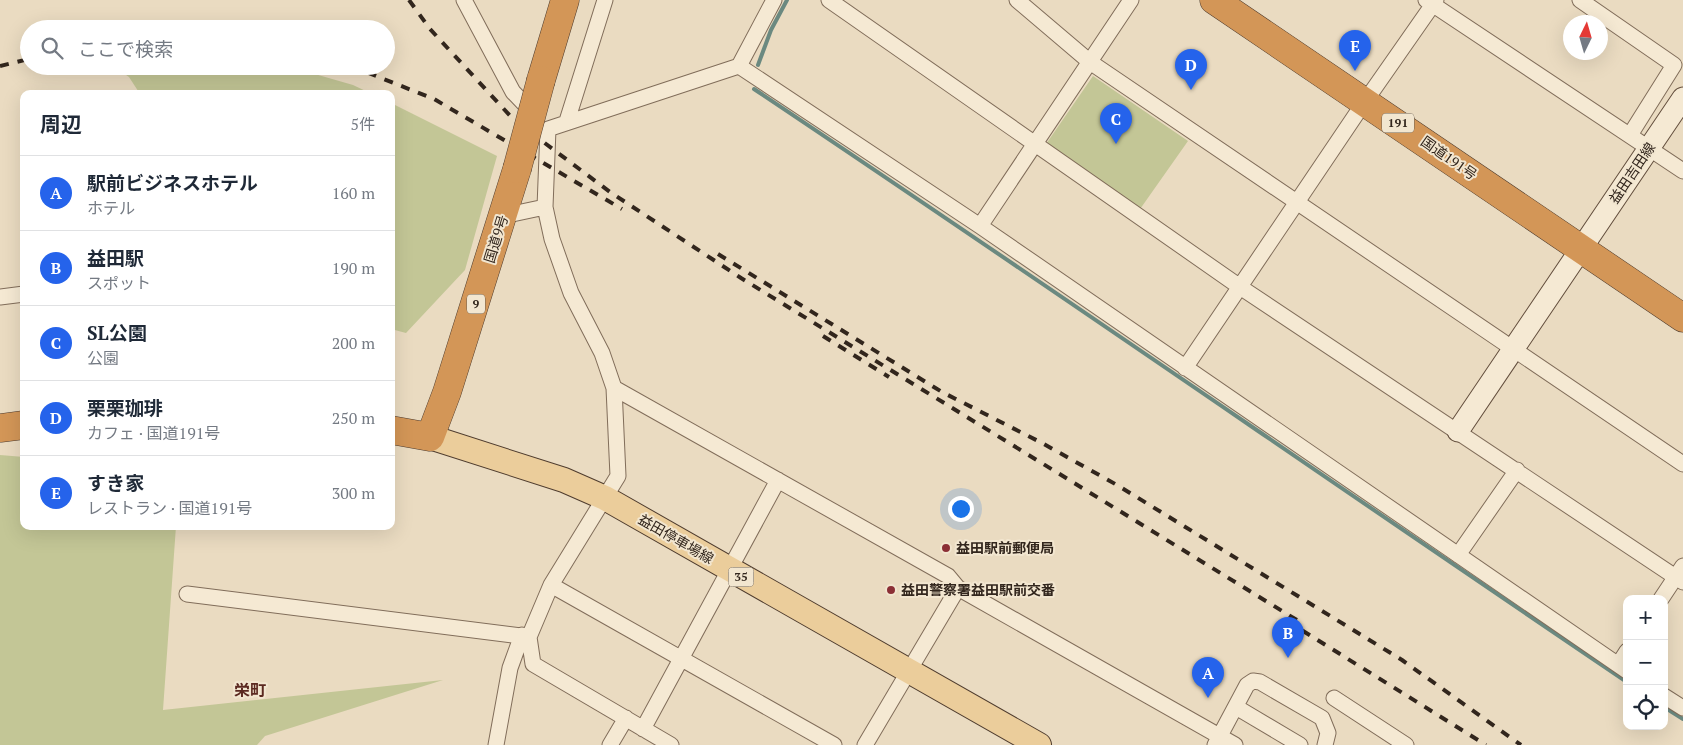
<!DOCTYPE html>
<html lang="ja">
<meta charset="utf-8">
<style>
:root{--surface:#fff;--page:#f6f6f7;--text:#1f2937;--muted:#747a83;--line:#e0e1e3;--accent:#2563eb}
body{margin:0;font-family:"PT Serif","Noto Sans JP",serif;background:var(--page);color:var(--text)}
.controls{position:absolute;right:15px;bottom:15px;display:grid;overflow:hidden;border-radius:10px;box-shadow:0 5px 20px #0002}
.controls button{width:45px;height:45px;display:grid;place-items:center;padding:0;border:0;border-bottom:1px solid var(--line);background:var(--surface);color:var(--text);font:25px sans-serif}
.compass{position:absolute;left:1563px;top:15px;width:45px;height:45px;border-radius:50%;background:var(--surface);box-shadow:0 5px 20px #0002;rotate:5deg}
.you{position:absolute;left:960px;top:508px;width:18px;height:18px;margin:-12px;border:4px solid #fff;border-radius:50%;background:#1a73e8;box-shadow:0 0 0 8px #1a73e833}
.badge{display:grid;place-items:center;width:32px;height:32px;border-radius:50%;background:var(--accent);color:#fff;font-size:16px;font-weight:700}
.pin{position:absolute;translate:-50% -41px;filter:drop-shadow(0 1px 2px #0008)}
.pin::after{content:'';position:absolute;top:26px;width:18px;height:15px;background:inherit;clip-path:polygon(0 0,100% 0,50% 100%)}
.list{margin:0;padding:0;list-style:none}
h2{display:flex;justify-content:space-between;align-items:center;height:65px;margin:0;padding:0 20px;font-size:21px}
h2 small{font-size:16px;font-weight:400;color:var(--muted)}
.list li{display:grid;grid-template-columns:32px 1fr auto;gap:15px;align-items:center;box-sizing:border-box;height:75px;padding:0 20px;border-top:1px solid var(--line)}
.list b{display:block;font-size:19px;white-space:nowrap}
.list p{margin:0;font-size:16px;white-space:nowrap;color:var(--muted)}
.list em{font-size:16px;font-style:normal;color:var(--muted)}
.icon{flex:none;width:28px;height:28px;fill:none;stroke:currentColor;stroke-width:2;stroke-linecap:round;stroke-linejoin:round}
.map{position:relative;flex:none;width:1683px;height:745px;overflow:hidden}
.search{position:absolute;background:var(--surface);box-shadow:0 5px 20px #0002;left:20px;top:20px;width:375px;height:55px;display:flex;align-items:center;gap:12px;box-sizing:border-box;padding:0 18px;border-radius:28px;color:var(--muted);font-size:19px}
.panel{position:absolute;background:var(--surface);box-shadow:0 5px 20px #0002;left:20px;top:90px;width:375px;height:440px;border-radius:10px}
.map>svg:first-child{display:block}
.green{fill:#c3c696}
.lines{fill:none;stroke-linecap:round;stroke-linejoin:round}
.stream{stroke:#6b8980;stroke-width:4}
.street-casing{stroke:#816d5a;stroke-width:17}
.secondary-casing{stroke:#634e3d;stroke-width:23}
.primary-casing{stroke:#4f3c2e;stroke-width:26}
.highway-casing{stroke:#4f3c2e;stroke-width:29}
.street{stroke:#f5e9d3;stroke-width:15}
.secondary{stroke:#f5e9d3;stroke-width:21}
.primary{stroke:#ebcd9b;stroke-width:24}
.highway{stroke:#d39657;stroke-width:28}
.rail{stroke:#32261d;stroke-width:4;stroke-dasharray:9 9;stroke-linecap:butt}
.highway-bridge-casing{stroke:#4f3c2e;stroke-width:29;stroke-linecap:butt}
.highway-bridge{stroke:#d39657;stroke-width:28}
.poi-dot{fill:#8b2f35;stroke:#f2e6d0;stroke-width:2}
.labels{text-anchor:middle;stroke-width:4;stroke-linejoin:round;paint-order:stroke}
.shield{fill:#f2e6d0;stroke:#6c6053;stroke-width:1}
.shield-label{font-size:12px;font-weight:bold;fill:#32261d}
.street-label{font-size:14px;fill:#32261d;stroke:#f2e6d0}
.poi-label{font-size:14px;font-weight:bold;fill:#32261d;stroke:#f2e6d0;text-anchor:start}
.quarter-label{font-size:16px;font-weight:bold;fill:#5b2920;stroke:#f2e6d0}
</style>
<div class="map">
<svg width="1683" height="745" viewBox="0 0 1683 745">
<rect width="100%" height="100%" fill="#eadbc1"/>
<path class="green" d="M 113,66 L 287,66 L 353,85 L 372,94 L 140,94 L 129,77 Z
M 1093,76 L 1188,141 L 1138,212 L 1044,147 Z
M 391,103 L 497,156 L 465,270 L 406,333 L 391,329 Z
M 0,455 L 24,457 L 24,526 L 176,526 L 163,710 L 443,680 L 265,736 L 257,745 L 0,745 Z"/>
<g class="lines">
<path class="stream" d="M 758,65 L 771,30 L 787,0
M 754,89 C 1046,284 1335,485 1627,682
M 1664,707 L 1683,719"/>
<g class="street-casing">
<path id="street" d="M 464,0 L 513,92 L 535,115
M 829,0 L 1240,287 L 1683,582
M 1017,0 L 1090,62 L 1683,464
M 1426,0 L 1683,171
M 1580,0 L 1674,65 L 1630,135
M 739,66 L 980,226 L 1627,671
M 567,121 L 605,0
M 503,216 L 545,207
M 980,226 L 1131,0
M 0,297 L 24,294
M 1185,368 L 1357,113 L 1436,0
M 614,388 L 948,576 L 958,588 L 1235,745
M 1458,555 L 1517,470
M 551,585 L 834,745
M 187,594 L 529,637
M 1661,599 L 1683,566
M 1618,665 L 1627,651
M 1664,696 L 1683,708
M 1334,698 L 1406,745
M 1236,707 L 1300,745
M 643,729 L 778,480
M 496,745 L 510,668 L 522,635
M 610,745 L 626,718
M 671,745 L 533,664 L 529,637 L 551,585 L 618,476 L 614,388 L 602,353 L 571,293 L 552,239 L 545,207 L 548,129 L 739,66 L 774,0
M 865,745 L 958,588
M 1215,745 L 1247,685 L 1253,681 L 1260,682 L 1322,718 L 1328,733 L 1325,745"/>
</g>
<g class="secondary-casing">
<path id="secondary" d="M 1458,431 L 1683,98"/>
</g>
<g class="primary-casing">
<path id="primary" d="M 430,437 L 564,480 L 605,498 L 1039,745"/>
</g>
<g class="highway-casing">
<path id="highway" d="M 1214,0 L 1683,318
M 541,80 L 565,0
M 0,428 L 24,425
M 391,430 L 430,437 L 447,392 L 517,169"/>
</g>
<use href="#street" class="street"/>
<use href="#secondary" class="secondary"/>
<use href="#primary" class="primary"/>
<use href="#highway" class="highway"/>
<path class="rail" d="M 409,0 L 430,29 L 514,120 L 610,192 L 741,278 L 1300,622
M 0,66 L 29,59
M 351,66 L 434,99 L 622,209
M 718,254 L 942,392 L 1042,443 L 1117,485 L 1402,660 L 1521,745
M 823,336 L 889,377
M 1287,621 L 1486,745"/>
<g class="highway-bridge-casing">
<path id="highway-bridge" d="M 517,169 L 541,80"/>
</g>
<use href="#highway-bridge" class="highway-bridge"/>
</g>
<g class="poi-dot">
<circle cx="946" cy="548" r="5"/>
<circle cx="891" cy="590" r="5"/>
</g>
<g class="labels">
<g class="shield">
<rect x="1382" y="113.5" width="32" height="19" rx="4"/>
<rect x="467" y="294.5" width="18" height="19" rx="4"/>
<rect x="728.5" y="567.5" width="25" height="19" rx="4"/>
</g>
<g class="shield-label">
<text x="1398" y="127">191</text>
<text x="476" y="308">9</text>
<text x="741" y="581">35</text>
</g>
<g class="street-label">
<text transform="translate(1449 158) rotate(35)" y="5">国道191号</text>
<text transform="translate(1632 173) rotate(-56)" y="5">益田吉田線</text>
<text transform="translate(496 239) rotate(-73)" y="5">国道9号</text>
<text transform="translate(676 539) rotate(30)" y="5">益田停車場線</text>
</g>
<g class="poi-label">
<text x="956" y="553">益田駅前郵便局</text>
<text x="901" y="595">益田警察署益田駅前交番</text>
</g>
<g class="quarter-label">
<text x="250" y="696">栄町</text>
</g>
</g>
</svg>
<div class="controls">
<button>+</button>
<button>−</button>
<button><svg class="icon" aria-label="locate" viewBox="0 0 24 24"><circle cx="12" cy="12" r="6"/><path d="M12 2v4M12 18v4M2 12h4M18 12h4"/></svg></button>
</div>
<svg class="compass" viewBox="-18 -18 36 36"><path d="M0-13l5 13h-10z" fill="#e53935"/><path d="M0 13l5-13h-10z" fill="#747a83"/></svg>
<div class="you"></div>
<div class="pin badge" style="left:1208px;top:698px">A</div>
<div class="pin badge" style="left:1288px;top:658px">B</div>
<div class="pin badge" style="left:1116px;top:144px">C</div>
<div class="pin badge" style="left:1191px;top:90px">D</div>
<div class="pin badge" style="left:1355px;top:71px">E</div>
<div class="search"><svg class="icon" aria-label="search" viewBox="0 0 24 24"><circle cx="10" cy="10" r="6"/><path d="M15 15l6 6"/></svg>ここで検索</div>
<section class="panel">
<h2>周辺<small>5件</small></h2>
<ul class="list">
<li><span class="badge">A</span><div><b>駅前ビジネスホテル</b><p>ホテル</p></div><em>160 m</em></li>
<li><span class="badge">B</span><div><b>益田駅</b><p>スポット</p></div><em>190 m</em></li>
<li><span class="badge">C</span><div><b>SL公園</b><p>公園</p></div><em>200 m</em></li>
<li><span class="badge">D</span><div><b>栗栗珈琲</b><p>カフェ · 国道191号</p></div><em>250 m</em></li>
<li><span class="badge">E</span><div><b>すき家</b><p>レストラン · 国道191号</p></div><em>300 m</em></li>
</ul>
</section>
</div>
